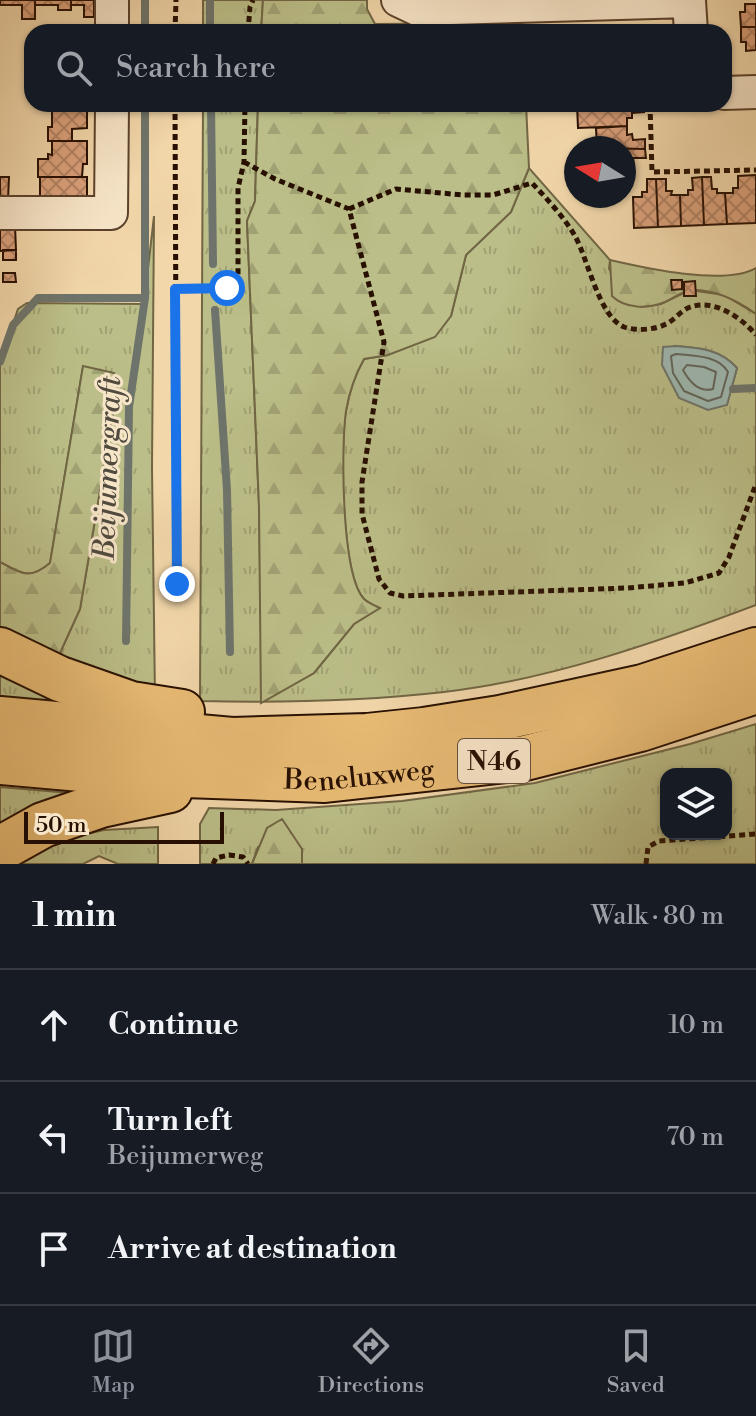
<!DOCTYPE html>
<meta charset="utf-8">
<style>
:root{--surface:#171b24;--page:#242831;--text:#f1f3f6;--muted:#9ea1a6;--line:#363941;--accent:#8c9099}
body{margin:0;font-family:"Libre Bodoni",serif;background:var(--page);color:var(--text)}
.controls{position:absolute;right:24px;bottom:24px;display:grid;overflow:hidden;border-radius:16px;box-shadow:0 2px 6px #0004}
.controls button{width:72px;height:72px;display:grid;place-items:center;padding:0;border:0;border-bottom:2px solid var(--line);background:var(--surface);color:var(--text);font:40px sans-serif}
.compass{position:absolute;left:564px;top:136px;width:72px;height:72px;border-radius:50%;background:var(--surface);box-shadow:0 2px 6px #0004;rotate:281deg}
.scale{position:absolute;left:24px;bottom:20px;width:200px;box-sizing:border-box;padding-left:8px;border:4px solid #270f01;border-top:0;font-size:22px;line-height:28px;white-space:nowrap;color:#270f01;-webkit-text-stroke:6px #f7e5c8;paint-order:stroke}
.stop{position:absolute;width:24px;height:24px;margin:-18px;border:6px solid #1a73e8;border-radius:50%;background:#fff}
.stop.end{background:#1a73e8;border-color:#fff;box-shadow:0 2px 8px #0008}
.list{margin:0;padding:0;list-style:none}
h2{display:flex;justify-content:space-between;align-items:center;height:104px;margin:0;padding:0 32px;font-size:34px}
h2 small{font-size:26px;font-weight:400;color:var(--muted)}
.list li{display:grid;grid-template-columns:52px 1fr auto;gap:24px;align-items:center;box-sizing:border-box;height:112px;padding:0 32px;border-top:2px solid var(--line)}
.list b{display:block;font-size:30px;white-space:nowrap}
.list p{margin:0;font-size:26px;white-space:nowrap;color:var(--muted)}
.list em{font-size:26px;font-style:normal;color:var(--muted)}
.icon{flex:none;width:44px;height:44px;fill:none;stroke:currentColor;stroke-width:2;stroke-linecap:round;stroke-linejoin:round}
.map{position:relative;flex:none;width:756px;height:864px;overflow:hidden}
.search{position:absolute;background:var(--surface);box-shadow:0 2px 6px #0004;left:24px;right:24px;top:24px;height:88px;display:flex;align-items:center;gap:20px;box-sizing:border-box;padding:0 28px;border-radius:24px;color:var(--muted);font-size:30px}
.sheet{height:440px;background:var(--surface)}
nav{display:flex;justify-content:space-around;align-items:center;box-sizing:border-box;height:112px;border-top:2px solid var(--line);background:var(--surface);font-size:22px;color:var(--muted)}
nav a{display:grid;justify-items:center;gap:4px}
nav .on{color:var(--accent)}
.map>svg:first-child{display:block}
.grass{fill:url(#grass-tufts);stroke:#716644;stroke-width:2;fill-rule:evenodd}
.forest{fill:url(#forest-firs);stroke:#716644;stroke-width:2}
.water{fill:#9db8b1;stroke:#6e746b;stroke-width:2}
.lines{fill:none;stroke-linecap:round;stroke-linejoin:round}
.shore{stroke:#626459;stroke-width:2}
.stream{stroke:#6e746b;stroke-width:8}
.building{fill:url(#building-cross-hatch);stroke:#270f01;stroke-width:2}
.minor-casing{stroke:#5a412b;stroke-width:36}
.highway-casing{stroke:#270f01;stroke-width:48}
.path{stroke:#270f01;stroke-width:5;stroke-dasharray:6 4;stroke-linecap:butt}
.minor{stroke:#f7e5c8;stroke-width:32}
.highway{stroke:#e9bc75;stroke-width:44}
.route{stroke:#1a73e8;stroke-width:10}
.labels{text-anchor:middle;stroke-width:6;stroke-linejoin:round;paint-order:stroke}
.shield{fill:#f7e5c8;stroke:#654f3d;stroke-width:2}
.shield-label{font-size:26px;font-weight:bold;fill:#270f01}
.street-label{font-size:28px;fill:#270f01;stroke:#f7e5c8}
.water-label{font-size:30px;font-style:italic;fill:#504a3f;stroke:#f7e5c8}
</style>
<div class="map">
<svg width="756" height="864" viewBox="0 0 756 864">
<defs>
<pattern id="grass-tufts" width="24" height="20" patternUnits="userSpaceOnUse" patternTransform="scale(2)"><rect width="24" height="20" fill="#bbbe88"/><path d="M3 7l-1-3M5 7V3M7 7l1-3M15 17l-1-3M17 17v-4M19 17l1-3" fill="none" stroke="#a1a274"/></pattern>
<pattern id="forest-firs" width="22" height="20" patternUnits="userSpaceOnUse" patternTransform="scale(2)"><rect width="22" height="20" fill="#bbbe88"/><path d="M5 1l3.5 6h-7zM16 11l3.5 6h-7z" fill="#a1a274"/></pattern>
<pattern id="building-cross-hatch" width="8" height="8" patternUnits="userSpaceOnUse" patternTransform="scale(2)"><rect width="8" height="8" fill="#daa07a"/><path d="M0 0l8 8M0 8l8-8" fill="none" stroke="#b18162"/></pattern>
</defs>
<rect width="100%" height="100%" fill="#f2d7aa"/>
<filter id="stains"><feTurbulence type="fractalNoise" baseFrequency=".0025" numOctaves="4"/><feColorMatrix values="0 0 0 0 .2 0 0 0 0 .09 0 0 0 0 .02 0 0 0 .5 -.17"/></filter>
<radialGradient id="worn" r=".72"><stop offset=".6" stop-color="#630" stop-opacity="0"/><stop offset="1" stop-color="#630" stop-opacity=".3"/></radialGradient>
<path class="grass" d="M 203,0 L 263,0 L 261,32 L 203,32 Z
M 203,104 L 258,104 L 255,201 L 247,221 L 259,506 L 262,702 L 314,673 L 354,624 L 379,608 C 375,606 368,603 364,599 C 341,574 340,446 346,411 C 349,393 355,375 364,359 L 388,355 L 451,316 L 466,255 L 511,212 L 529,168 L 610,260 L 609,269 L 641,307 L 661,304 L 690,290 L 724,295 L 756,314 L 756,605 C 658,642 549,680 444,692 C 364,701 280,703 200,701 ZM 676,346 C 700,348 720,349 737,368 L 727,404 Z
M 154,216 L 152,467 L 155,698 L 55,664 L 80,609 L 118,384 L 114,373 L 83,367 L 50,563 C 30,580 22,574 0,562 L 0,363 L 18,309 L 27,303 L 144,304 Z
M 0,671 L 98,711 L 0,702 Z
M 756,724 L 756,864 L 302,864 L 302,849 L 258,847 L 252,864 L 200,864 L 200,824 L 209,808 L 276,810 L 402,801 L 535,783 L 690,744 ZM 666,774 L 726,774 L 726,834 L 666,834 Z
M 0,787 L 82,794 L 0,837 Z
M 158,827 L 158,864 L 118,864 L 99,856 L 83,864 L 2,864 L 55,841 L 104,830 Z"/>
<path class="forest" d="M 263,0 L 367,0 L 367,9 L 375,24 L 523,23 L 524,32 L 261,32 Z
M 258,104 L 526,104 L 529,168 L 511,212 L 466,255 L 451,316 L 435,337 L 388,355 L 364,359 C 355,375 349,393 346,411 C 341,445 341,575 364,599 C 368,603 376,606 380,608 L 354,624 L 314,673 L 261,703 L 259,506 L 247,221 L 255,201 Z
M 610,260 C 645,268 724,286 756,268 L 756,314 C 737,300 717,290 693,290 C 683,290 674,298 665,302 C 648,309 625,309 612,296 Z
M 83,366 L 114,373 L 118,384 L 80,609 L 55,664 L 0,634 L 0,562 C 22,574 30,580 50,563 Z
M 282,819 L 302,849 L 302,864 L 252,864 L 267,828 Z"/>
<path class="water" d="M 676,346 C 700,348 720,349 737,368 L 727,405 L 708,410 L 679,398 L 662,365 L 663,347 Z"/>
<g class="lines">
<path class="shore" d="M 676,354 C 694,356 718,355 728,372 L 721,397 L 708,401 L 684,391 L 673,373 L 671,356 Z
M 687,365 L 704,367 L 716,372 L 713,389 C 699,393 689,381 683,370 Z"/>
<path class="stream" d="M 145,0 L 145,32
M 210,0 L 210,32
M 211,104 L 213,264
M 215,310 L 227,490 L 230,652
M 0,362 L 13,325 L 38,298 L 145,298
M 733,389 L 756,388
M 126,641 L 129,407 L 145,298 L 145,104"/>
</g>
<path class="building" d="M 0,0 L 35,0 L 35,19 L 22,19 L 22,5 L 0,5 Z
M 35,0 L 71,0 L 71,10 L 58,10 L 58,5 L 35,5 Z
M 71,0 L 94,0 L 94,17 L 84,17 L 84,5 L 71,5 Z
M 745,4 L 756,4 L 756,27 L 741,27 L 740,12 L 745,12 Z
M 741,27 L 756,27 L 756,50 L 746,51 L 746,42 L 741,42 Z
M 577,104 L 643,104 L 644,112 L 632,113 L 632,118 L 627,118 L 627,126 L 578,128 Z
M 52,105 L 87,105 L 87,128 L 72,129 L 72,141 L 48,141 L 48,127 L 52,127 Z
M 627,126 L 627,135 L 632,134 L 633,140 L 645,139 L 645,149 L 597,148 L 596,128 Z
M 52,141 L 87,141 L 87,164 L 83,164 L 82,177 L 38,177 L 38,159 L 48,159 L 48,154 L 52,155 Z
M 624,149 L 645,149 L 646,158 L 633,158 L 634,164 L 629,164 L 629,173 L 624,173 Z
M 756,175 L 756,223 L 727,224 L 725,193 L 733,193 L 733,188 L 738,188 L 738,176 Z
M 0,177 L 9,177 L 8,200 L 0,200 Z
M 40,177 L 87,177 L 87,200 L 40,200 Z
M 702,177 L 711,177 L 712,189 L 717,189 L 717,193 L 725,193 L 727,224 L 704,225 Z
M 702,177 L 704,225 L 681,226 L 680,195 L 688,195 L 688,190 L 693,190 L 692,178 Z
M 647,179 L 656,179 L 658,227 L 634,228 L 633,197 L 642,197 L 642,192 L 647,192 Z
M 656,179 L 666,179 L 666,191 L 672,191 L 671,195 L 680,195 L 681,226 L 658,227 Z
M 0,226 L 15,226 L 16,250 L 0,251 Z
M 3,250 L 16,250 L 16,260 L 3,260 Z
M 3,273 L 15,273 L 16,282 L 3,282 Z
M 671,280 L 682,280 L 682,289 L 672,290 Z
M 695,281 L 696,296 L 684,296 L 684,282 Z"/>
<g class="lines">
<g class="minor-casing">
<path id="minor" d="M 398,0 L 417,9 L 689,1 L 691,32
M 112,32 L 112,0
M 724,93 L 756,92
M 0,213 L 111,213 L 112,104"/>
</g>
<g class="highway-casing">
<g id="highway">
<path d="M 0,650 L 60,679 L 131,704 L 182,712"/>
<path d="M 0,719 L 232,740 L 367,736 L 424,730 L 500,718 L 643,687 L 756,650"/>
<path id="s1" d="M 0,762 L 126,773 L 325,780 L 525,758 L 640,729 L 756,691"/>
<path d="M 0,849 L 43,825 L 101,805 L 170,790"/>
</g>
</g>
<path class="path" d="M 175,32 L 176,0
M 248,32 L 250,7 L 253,0
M 175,104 L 177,584
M 650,104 L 652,172 L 756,170
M 244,162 L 275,179 L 349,209 L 384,342 L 362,482 L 362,514 L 379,579 L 390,593 L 403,596 L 627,588 L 685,583 L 719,573 L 729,557 L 756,484
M 349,209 L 396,189 L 463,195 L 493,195 L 532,183 C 547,199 564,217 575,236 C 588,259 599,317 624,327 C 636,331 655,330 666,324 C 673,321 679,313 686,309 C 711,296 741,317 756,335
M 175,289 L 227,288 L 238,276 L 238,188 L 244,162 L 245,104
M 213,864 L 216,858 L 229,855 L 243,857 L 248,864
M 646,864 L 648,847 L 659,841 L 756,834"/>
<use href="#minor" class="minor"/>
<use href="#highway" class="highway"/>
</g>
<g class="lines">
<path class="route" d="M 177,584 L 175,289 L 227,288"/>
</g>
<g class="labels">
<rect class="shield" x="458" y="739" width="72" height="44" rx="6"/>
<g class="shield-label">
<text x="494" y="770">N46</text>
</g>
<g class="street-label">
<text dy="10" stroke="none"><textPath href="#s1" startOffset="360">Beneluxweg</textPath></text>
</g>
<g class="water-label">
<text transform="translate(107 468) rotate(-88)" y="10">Beijumergraft</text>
</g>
</g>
<rect width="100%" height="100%" filter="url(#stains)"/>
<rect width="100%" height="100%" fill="url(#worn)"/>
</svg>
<div class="controls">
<button><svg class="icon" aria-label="layers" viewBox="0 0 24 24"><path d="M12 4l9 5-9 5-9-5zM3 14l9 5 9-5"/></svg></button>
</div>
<svg class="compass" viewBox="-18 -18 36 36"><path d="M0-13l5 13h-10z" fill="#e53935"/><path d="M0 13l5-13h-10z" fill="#9ea1a6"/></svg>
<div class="scale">50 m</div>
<div class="stop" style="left:227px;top:288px"></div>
<div class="stop end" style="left:177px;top:584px"></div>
<div class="search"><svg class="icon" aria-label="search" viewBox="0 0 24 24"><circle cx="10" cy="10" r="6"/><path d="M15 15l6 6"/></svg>Search here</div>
</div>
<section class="sheet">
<h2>1 min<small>Walk · 80 m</small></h2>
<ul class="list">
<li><svg class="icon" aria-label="ahead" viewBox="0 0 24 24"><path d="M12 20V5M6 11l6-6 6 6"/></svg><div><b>Continue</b></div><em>10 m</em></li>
<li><svg class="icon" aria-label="left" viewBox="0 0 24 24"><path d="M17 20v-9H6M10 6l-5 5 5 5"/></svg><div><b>Turn left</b><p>Beijumerweg</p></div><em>70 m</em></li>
<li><svg class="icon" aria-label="arrive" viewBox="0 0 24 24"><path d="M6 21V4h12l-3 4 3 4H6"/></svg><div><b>Arrive at destination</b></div></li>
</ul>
</section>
<nav>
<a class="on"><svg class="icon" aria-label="map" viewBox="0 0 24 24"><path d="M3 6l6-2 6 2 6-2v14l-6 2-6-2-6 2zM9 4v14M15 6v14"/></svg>Map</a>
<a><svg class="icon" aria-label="directions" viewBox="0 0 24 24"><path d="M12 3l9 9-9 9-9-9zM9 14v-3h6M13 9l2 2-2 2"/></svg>Directions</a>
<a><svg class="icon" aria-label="saved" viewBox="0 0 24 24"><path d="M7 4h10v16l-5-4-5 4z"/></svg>Saved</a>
</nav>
